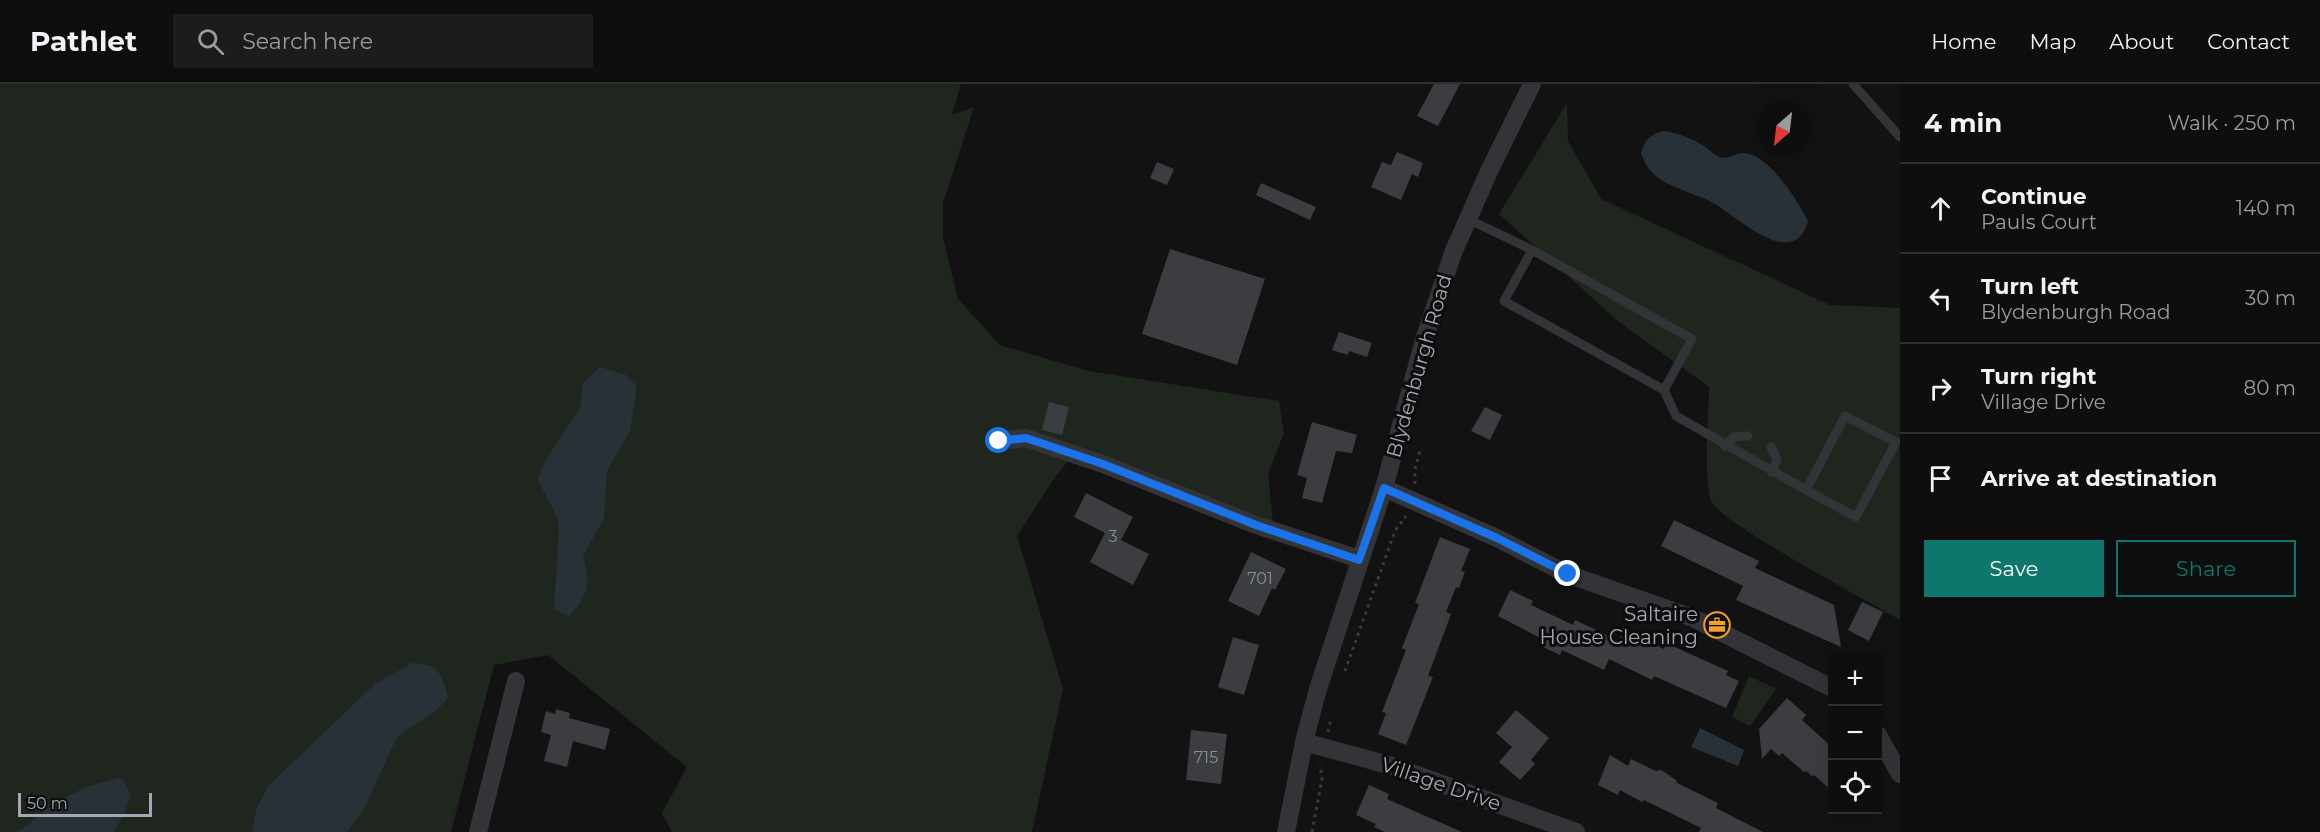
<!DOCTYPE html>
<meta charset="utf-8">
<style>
:root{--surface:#0e0e0e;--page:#1c1c1c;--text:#f1f3f6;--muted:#9b9c9e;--line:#2e2e2e;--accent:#0f766e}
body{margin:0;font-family:Montserrat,sans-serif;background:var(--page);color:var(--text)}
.controls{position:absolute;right:18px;bottom:18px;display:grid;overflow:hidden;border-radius:0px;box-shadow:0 6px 24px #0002}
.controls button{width:54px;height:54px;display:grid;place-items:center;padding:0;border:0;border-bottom:2px solid var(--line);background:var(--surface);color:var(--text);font:30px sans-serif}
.compass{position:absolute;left:1756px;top:18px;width:54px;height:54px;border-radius:50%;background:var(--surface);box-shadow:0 6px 24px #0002;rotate:208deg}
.scale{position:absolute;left:18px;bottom:15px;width:134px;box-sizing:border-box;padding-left:6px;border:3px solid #a3a9b4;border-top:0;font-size:16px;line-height:21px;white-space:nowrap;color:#a3a9b4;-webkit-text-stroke:4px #0d0d0e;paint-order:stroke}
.stop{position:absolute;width:18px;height:18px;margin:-14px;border:4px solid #1a73e8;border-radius:50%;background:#fff}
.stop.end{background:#1a73e8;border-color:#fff;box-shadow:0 2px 6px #0008}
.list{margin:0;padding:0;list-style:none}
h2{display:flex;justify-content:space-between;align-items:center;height:78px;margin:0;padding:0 24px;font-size:26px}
h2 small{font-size:20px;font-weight:400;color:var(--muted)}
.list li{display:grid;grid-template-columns:39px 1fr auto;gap:18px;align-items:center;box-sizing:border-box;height:90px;padding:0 24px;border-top:2px solid var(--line)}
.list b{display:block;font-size:22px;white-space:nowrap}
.list p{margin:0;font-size:20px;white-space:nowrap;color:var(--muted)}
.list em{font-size:20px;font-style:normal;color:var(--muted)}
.actions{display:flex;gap:12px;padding:18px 24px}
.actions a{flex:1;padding:14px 0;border:2px solid var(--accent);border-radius:0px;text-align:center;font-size:21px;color:var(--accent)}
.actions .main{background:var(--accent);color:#fff}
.icon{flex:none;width:33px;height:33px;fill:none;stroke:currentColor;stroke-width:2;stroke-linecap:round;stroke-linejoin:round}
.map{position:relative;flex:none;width:1900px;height:748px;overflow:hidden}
header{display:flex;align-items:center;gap:36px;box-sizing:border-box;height:84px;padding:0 30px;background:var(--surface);border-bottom:2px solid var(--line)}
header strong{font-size:28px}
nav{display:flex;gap:33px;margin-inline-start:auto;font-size:21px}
.search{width:420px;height:54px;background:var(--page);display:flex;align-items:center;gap:15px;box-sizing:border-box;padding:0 21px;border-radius:0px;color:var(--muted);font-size:22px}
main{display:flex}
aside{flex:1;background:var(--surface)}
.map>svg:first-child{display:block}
.green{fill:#1e261e}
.water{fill:#283137}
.building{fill:#3c3d40}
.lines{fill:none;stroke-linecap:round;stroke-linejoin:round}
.path{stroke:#393b3f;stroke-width:3;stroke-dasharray:3 4.5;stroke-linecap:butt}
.service{stroke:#333438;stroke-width:9}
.minor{stroke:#333438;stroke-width:18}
.route{stroke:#1a73e8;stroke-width:8}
.labels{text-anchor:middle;stroke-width:6;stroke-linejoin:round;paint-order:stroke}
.number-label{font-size:16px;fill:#898e97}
.street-label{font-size:20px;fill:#a3a9b4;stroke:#0d0d0e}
.poi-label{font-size:20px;fill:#a3a9b4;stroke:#0d0d0e;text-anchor:end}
</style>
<header>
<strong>Pathlet</strong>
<div class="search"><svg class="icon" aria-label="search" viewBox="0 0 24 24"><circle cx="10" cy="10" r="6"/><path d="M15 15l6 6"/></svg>Search here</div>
<nav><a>Home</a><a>Map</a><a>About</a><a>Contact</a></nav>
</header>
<main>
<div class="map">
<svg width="1900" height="748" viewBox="0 0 1900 748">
<rect width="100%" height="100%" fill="#121213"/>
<path class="green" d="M 0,0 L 961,0 L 952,31 L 974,23 L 943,119 L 943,153 L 958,215 L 1000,261 L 1089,287 L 1279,317 L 1284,349 L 1268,390 L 1273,439 L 1080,364 L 1057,390 L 1017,452 L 1063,605 L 1032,748 L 672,748 L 662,729 L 687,683 L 548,571 L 494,581 L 451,748 L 0,748 Z
M 1567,19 L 1568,57 L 1601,115 L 1830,221 L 1900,224 L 1900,536 C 1871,519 1719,438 1711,417 C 1703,395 1709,329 1709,303 L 1619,238 L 1499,130 Z
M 1749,592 L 1776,605 L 1750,642 L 1732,633 Z"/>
<path class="water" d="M 1665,47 C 1678,49 1693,55 1704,62 C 1709,65 1714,71 1719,73 C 1728,76 1734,70 1742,69 C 1767,67 1798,117 1808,137 C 1794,188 1739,134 1715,120 C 1697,109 1663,103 1650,86 C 1646,82 1644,75 1641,70 C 1645,56 1650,49 1665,47 Z
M 600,283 L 626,291 L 637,302 L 630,347 L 607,387 L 604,434 L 583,472 C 591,499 589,511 569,532 L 554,526 L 559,441 L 554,426 L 538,397 L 542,383 L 554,363 L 580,325 L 583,299 Z
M 412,579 C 438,580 442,589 448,613 C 436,632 414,638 397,653 L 364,725 L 347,748 L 252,748 L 257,723 L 268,702 L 375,600 Z
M 1700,644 L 1744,666 L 1738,682 L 1691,663 Z
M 122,694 L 131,711 L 122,734 L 113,748 L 17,748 C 28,742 34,735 44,728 C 65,711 96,697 122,694 Z"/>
<path class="building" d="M 1434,0 L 1460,0 L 1438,42 L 1417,32 Z
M 1397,68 L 1423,79 L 1418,93 L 1412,90 L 1401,116 L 1371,103 L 1382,78 L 1391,81 Z
M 1157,78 L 1174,85 L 1167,101 L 1150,94 Z
M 1261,99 L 1316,123 L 1310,136 L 1256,111 Z
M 1170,165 L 1265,195 L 1237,281 L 1142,250 Z
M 1339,248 L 1372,259 L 1367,273 L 1349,267 L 1348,271 L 1332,266 Z
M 1049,318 L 1069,323 L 1062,351 L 1042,346 Z
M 1485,323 L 1502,331 L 1490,356 L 1471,347 Z
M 1312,338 L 1357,351 L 1352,369 L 1336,367 L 1322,419 L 1302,414 L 1307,394 L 1297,391 Z
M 1086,409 L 1133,433 L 1121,456 L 1149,470 L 1133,501 L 1090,478 L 1105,449 L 1074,433 Z
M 1674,436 L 1759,477 L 1755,484 L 1834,521 L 1841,563 L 1736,516 L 1743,502 L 1661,462 Z
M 1440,453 L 1470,465 L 1461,487 L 1465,488 L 1459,504 L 1456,503 L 1446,528 L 1451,530 L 1428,592 L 1433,593 L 1406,661 L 1378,650 L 1386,629 L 1382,628 L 1406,566 L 1402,564 L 1419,520 L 1415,519 Z
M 1251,468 L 1286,485 L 1275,506 L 1272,504 L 1259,532 L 1228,517 Z
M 1510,506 L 1533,517 L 1531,521 L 1573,541 L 1575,536 L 1619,557 L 1624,546 L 1664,565 L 1666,559 L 1728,587 L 1726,591 L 1739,597 L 1726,624 L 1654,592 L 1652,596 L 1609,575 L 1604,586 L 1562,566 L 1560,571 L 1541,562 L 1544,556 L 1498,532 Z
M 1862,518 L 1883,528 L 1869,557 L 1848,546 Z
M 1233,553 L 1259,561 L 1244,611 L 1218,603 Z
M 1787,614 L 1806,631 L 1802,636 L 1833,664 L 1833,708 L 1814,691 L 1812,692 L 1806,687 L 1804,688 L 1782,669 L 1779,672 L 1771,665 L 1762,675 L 1759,645 Z
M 556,625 L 570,629 L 569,634 L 610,645 L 605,666 L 573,657 L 567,683 L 544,677 L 551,651 L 541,648 L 546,627 L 555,630 Z
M 1516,626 L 1549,654 L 1531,676 L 1535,680 L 1520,696 L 1499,678 L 1512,663 L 1496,649 Z
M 1191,646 L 1227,650 L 1221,700 L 1186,696 Z
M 1610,671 L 1628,682 L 1631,675 L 1656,687 L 1661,686 L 1676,696 L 1677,699 L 1718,719 L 1716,724 L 1763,748 L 1699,748 L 1701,744 L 1644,716 L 1642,718 L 1620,706 L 1618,711 L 1598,701 Z
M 1369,701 L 1389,710 L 1387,715 L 1462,748 L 1385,748 L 1374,743 L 1376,740 L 1356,731 Z"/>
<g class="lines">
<path class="path" d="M 1415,400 L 1415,385 L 1420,367
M 1345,587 L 1395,447 L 1406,432
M 1328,648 L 1331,634
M 1312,748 L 1322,695 L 1320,681"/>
<path class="service" d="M 1853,0 L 1900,53
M 1468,135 L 1532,166 L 1504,217 L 1664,306 L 1692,255 L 1532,166
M 1664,306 L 1676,332 L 1806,406 L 1845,332 L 1896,358 L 1856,433 L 1806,406
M 1725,362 L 1734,353 L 1748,352
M 1771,363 L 1777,376 L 1772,388"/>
<path class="minor" d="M 999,357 L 1026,354 L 1103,380 L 1256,441 L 1359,475
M 1384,404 L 1497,454 L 1567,490 L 1693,534 L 1832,604
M 1878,651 L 1900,690
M 1304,658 L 1392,682 L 1576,748
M 478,748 L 516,597
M 1286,748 L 1304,658 L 1318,605 L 1384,404 L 1424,256 L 1453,169 L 1490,85 L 1532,0"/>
</g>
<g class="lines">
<path class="route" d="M 999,357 L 1026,354 L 1103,380 L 1256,441 L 1359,476 L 1384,404 L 1497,454 L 1568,490"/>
</g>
<defs>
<g id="office-ring" transform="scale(1.35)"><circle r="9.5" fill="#0d0d0e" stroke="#f5a128" stroke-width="1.5"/><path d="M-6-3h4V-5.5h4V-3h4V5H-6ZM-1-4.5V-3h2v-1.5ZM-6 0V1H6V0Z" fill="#f5a128"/></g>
</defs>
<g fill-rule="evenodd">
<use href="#office-ring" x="1717" y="541"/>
</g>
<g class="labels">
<g class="number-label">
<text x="1113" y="458">3</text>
<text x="1260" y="500">701</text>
<text x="1206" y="679">715</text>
</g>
<g class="street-label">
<text transform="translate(1419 282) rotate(-74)" y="7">Blydenburgh Road</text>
<text transform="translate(1441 700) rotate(19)" y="7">Village Drive</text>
</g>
<g class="poi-label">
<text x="1698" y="537">Saltaire<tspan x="1698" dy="23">House Cleaning</tspan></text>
</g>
</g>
</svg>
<div class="controls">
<button>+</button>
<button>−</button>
<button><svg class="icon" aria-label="locate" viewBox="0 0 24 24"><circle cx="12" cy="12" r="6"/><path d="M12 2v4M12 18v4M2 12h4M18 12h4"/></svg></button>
</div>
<svg class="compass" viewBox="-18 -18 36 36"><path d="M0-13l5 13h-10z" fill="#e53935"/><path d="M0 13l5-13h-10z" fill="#9b9c9e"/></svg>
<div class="scale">50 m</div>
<div class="stop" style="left:999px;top:357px"></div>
<div class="stop end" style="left:1568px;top:490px"></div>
</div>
<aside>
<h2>4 min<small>Walk · 250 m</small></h2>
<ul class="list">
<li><svg class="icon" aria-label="ahead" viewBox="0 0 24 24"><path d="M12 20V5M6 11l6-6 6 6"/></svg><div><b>Continue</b><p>Pauls Court</p></div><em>140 m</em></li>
<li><svg class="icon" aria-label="left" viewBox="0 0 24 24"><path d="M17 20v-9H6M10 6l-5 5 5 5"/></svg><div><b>Turn left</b><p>Blydenburgh Road</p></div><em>30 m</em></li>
<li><svg class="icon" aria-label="right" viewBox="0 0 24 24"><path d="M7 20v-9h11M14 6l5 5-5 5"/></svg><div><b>Turn right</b><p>Village Drive</p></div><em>80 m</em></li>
<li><svg class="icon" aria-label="arrive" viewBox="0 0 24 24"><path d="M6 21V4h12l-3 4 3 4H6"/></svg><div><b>Arrive at destination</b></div></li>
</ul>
<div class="actions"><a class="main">Save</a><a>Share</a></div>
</aside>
</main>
